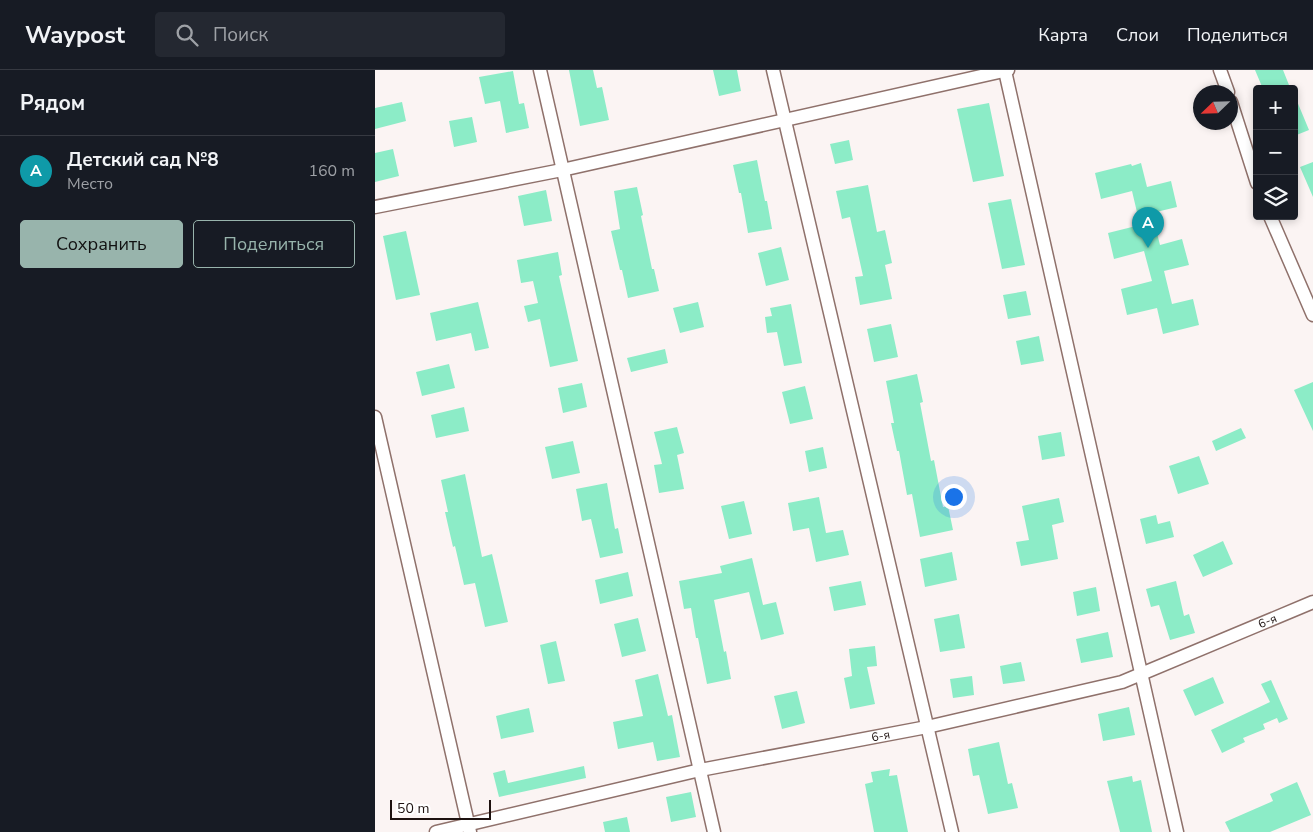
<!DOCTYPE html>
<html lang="ru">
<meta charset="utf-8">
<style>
:root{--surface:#171b24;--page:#242831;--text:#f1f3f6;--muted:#9ea1a6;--line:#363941;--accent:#98b4ac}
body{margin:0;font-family:"Nunito Sans",sans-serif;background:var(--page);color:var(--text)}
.controls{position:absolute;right:15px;top:15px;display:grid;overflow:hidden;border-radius:5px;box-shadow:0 2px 8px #0003}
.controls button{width:45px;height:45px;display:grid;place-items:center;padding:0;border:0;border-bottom:1px solid var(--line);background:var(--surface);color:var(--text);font:25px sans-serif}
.compass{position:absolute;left:818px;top:15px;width:45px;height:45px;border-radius:50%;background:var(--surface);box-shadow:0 2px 8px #0003;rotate:247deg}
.scale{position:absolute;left:15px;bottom:12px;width:101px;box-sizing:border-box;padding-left:5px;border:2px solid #1d110f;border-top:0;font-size:14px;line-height:18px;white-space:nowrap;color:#1d110f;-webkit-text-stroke:4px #fff;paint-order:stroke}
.you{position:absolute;left:578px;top:426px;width:18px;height:18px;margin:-12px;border:4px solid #fff;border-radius:50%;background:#1a73e8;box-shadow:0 0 0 8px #1a73e833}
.badge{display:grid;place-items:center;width:32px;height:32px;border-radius:50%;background:var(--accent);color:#fff;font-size:16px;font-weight:700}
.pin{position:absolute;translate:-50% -41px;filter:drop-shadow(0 1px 2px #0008)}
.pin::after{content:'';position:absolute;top:26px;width:18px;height:15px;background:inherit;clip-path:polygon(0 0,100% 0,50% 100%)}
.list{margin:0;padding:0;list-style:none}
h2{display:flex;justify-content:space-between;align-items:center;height:65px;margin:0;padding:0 20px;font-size:21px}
h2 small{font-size:16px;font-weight:400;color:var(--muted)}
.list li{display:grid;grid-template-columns:32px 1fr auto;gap:15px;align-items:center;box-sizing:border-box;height:70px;padding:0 20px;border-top:1px solid var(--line)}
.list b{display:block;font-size:19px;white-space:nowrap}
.list p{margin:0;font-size:16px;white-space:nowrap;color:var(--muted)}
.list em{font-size:16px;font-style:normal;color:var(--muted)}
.actions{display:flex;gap:10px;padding:15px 20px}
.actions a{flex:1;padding:11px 0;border:1px solid var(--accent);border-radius:5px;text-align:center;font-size:18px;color:var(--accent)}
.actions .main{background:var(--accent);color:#111}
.icon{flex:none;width:28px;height:28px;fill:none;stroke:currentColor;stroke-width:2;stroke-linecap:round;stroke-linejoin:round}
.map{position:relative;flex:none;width:938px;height:762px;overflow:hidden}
header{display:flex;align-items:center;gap:30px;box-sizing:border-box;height:70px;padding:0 25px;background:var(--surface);border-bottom:1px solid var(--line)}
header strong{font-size:24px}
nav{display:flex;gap:28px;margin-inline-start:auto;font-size:18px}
.search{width:350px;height:45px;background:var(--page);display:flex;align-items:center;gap:12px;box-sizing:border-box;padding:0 18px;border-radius:5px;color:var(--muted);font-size:19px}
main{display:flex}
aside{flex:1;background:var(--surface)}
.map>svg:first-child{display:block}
.building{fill:#8cecc7}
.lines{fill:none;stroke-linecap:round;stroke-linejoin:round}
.street-casing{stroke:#8f716b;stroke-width:15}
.street{stroke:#fff;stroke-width:12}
.labels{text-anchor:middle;stroke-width:4;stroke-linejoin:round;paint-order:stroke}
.street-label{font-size:12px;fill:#1d110f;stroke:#fff}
</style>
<header>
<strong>Waypost</strong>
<div class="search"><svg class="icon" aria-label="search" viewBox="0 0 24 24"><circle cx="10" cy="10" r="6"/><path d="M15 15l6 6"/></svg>Поиск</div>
<nav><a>Карта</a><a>Слои</a><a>Поделиться</a></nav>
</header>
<main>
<aside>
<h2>Рядом<small></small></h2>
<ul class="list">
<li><span class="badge" style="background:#0f9aa8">A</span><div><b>Детский сад №8</b><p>Место</p></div><em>160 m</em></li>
</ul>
<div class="actions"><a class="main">Сохранить</a><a>Поделиться</a></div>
</aside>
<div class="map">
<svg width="938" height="762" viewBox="0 0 938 762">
<rect width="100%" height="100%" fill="#fbf4f3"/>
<path class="building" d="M 194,0 L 218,0 L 222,18 L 227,17 L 234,50 L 205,56 Z
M 338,0 L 362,0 L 366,21 L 344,26 Z
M 880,0 L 908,0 L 914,15 L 905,19 L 888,19 Z
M 138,1 L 144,34 L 149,33 L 154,58 L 131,63 L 125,31 L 110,34 L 104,7 Z
M 919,24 L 934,60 L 919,66 Z
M 27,32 L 31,51 L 0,59 L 0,38 Z
M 614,33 L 629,106 L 598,112 L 582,39 Z
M 97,47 L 102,72 L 79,77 L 74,51 Z
M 474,70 L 478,90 L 460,94 L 455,74 Z
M 18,79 L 24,106 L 0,112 L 0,83 Z
M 382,90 L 390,131 L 392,131 L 397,159 L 373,163 L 366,123 L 364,123 L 358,95 Z
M 938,92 L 938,127 L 925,97 Z
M 766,93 L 772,117 L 796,111 L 802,137 L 777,143 L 785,175 L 807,169 L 814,195 L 789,201 L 797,234 L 818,229 L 824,255 L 788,264 L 782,238 L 752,245 L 746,219 L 777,211 L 769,181 L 739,189 L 733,163 L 765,155 L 757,121 L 726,129 L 720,103 L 756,94 L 757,96 Z
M 493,115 L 502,162 L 510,160 L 517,193 L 510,195 L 517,229 L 485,235 L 480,207 L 488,206 L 475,147 L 467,149 L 461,121 Z
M 262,117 L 268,145 L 266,146 L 277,199 L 279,199 L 284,221 L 253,228 L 247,200 L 245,200 L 236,161 L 245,159 L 239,121 Z
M 171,120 L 177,151 L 149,156 L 143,126 Z
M 636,129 L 650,195 L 627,199 L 613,133 Z
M 31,161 L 45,225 L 21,230 L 8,166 Z
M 406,177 L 414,210 L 391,216 L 383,183 Z
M 183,182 L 187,205 L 184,206 L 203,291 L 175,297 L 165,249 L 153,252 L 149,236 L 163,233 L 158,211 L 146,213 L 142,190 Z
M 651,221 L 656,245 L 633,249 L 628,225 Z
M 103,232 L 114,278 L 100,281 L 96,263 L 61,271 L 55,243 Z
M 323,232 L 329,257 L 305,263 L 298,238 Z
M 416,234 L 427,293 L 409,296 L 402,262 L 392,263 L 390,247 L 397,246 L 395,238 Z
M 516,254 L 523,287 L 499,292 L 492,259 Z
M 664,266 L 669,291 L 646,295 L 641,271 Z
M 290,279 L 293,293 L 256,302 L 252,288 Z
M 74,294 L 80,318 L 47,326 L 41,302 Z
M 542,304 L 548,332 L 545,333 L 556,391 L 559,390 L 568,437 L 573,436 L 578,460 L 545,467 L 537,424 L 532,425 L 524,381 L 522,381 L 516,353 L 519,353 L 511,311 Z
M 938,312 L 938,361 L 919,320 Z
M 207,313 L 212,337 L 188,343 L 183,318 Z
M 430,316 L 438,349 L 415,354 L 407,322 Z
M 89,337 L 94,361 L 61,368 L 56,345 Z
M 302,357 L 309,383 L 302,385 L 309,419 L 284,423 L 279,395 L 287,394 L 279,362 Z
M 866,358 L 871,368 L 841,381 L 837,371 Z
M 686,362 L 690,386 L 667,390 L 663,366 Z
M 198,371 L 205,403 L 177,409 L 170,377 Z
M 448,377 L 452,398 L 434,402 L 430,381 Z
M 824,386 L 834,414 L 803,424 L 794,396 Z
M 90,404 L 107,487 L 117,484 L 133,552 L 110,557 L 100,513 L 89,515 L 80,476 L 78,477 L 70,442 L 73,442 L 66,410 Z
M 232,413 L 240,459 L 243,458 L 248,483 L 225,488 L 216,449 L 207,451 L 201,419 Z
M 444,427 L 451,463 L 468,460 L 474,485 L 441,492 L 434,458 L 418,461 L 413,433 Z
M 684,428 L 689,452 L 677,455 L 683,489 L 646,496 L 641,472 L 654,470 L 647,436 Z
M 369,431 L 377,464 L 354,469 L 346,436 Z
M 781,445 L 783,454 L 795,451 L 799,467 L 771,474 L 765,449 Z
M 848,471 L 858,494 L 828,507 L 818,485 Z
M 577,482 L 582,510 L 550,517 L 545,489 Z
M 377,488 L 388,535 L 401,532 L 409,564 L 386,570 L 374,522 L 339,530 L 349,582 L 351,581 L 356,609 L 332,614 L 323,568 L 321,568 L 316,538 L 309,539 L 304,511 L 347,503 L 345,496 Z
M 253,502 L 258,526 L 225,534 L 220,510 Z
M 486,511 L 491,535 L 459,541 L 454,517 Z
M 801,511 L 809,546 L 814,544 L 820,563 L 795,570 L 784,535 L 776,537 L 771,519 Z
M 721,517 L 725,541 L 702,546 L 698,522 Z
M 584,544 L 590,578 L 565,582 L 559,549 Z
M 263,548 L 271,581 L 247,587 L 239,554 Z
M 733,562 L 738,587 L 706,593 L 701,569 Z
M 181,571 L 190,611 L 173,614 L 165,575 Z
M 500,576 L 502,596 L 492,597 L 500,634 L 475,639 L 469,608 L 477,606 L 474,579 Z
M 646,592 L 650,611 L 628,614 L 625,596 Z
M 283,604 L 293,646 L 297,645 L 305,687 L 282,691 L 278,672 L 243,679 L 238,652 L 268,646 L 260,610 Z
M 597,606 L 599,625 L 578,628 L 575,609 Z
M 838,607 L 849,633 L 820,646 L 808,620 Z
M 896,610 L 913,649 L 904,653 L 902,648 L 888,654 L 890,659 L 868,668 L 870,672 L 847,683 L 836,660 L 895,632 L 886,614 Z
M 422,621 L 430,653 L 407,659 L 399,626 Z
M 754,637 L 760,665 L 728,671 L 723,644 Z
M 154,638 L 159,662 L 126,669 L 121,646 Z
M 624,672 L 633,714 L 637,713 L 643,738 L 613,744 L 604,705 L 598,706 L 593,679 Z
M 209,696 L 211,708 L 124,727 L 118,703 L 130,700 L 133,713 Z
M 515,699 L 514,706 L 522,705 L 533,762 L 499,762 L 490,714 L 498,712 L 496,702 Z
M 757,706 L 758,712 L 766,710 L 777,762 L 745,762 L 732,711 Z
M 922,712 L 936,745 L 895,762 L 855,762 L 850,752 L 898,731 L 895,724 Z
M 316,722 L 321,747 L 296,752 L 291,727 Z
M 252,747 L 255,762 L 230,762 L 228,752 Z"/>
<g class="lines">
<g class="street-casing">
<g id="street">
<path d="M 165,0 L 339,762"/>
<path d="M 398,0 L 577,762"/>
<path d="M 845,0 L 853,22"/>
<path d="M 630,1 L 802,762"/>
<path d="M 856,32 L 882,113"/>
<path d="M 0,137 L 187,100 L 633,0"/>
<path d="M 895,146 L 938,245"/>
<path d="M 0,347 L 95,762"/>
<path id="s1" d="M 61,762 L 325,700 L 552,657 L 747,612 L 938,532"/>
</g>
</g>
<use href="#street" class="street"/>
</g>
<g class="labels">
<g class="street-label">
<text dy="4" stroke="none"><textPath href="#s1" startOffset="860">6-я</textPath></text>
<text dy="4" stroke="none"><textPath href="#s1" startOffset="455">6-я</textPath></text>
</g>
</g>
</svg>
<div class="controls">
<button>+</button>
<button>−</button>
<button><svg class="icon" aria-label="layers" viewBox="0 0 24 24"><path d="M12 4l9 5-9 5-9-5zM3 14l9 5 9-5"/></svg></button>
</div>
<svg class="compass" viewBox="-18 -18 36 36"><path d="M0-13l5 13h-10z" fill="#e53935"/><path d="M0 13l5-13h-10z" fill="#9ea1a6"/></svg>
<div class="scale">50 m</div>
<div class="you"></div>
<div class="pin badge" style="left:773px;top:178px;background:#0f9aa8">A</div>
</div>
</main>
